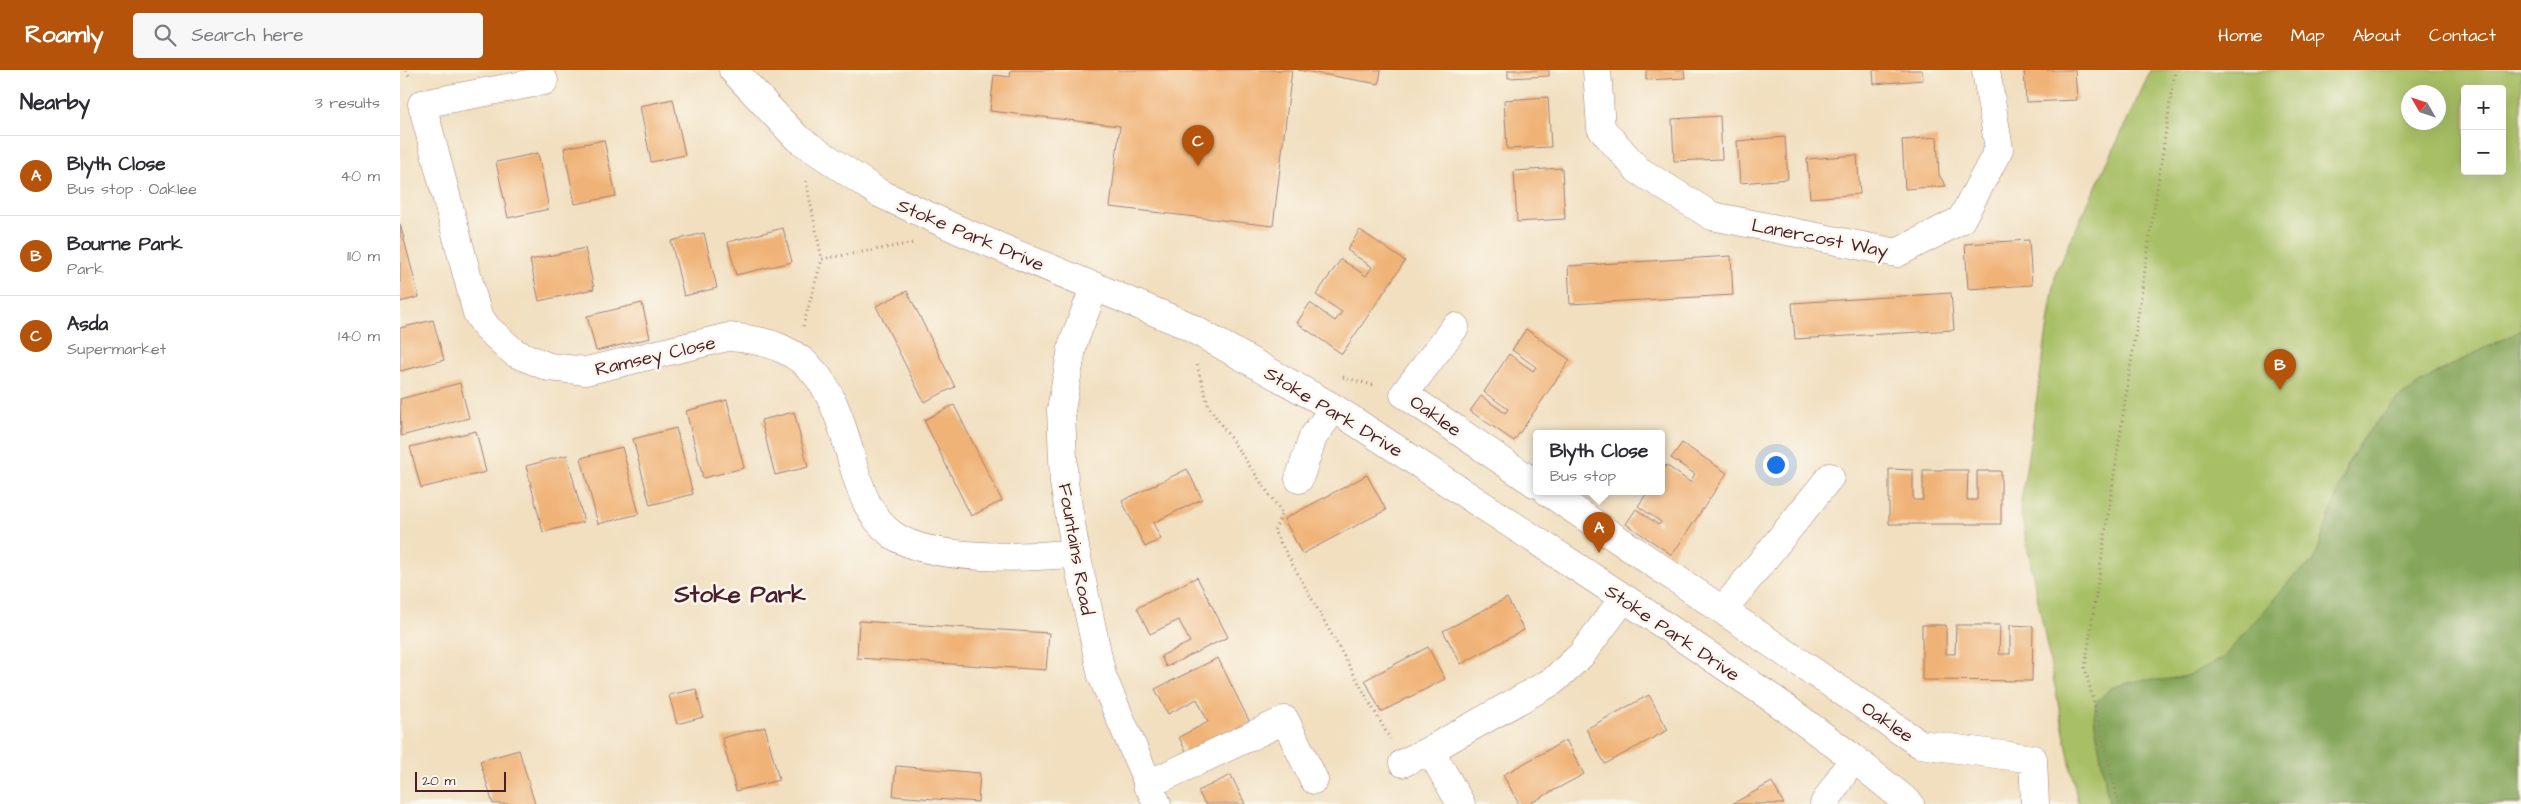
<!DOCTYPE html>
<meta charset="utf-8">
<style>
:root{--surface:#fff;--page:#f7f7f7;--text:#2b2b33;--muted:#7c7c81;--line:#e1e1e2;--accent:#b45309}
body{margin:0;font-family:"Architects Daughter",sans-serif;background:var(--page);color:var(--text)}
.controls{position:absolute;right:15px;top:15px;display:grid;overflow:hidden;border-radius:5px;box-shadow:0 5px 20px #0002}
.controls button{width:45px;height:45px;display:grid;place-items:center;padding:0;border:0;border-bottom:1px solid var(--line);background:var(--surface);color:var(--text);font:25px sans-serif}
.compass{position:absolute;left:2001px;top:15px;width:45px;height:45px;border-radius:50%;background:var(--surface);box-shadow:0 5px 20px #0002;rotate:309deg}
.scale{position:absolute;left:15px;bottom:12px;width:91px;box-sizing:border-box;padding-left:5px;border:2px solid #4a1f2b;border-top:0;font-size:14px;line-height:18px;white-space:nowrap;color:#4a1f2b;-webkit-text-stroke:4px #fbf7ec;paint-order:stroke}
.you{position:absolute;left:1375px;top:394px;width:18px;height:18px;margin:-12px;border:4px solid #fff;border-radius:50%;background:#1a73e8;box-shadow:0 0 0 8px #1a73e833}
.badge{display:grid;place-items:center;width:32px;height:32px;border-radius:50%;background:var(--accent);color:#fff;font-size:16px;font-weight:700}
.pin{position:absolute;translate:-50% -41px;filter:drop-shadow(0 1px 2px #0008)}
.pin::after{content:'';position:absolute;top:26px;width:18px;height:15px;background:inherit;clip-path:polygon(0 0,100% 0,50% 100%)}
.popup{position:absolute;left:1133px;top:360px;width:132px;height:65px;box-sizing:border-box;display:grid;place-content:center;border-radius:5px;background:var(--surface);filter:drop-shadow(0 1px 4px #0005);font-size:16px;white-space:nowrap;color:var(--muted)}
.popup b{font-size:19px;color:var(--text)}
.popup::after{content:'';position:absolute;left:50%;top:100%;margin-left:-10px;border:10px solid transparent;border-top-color:var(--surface)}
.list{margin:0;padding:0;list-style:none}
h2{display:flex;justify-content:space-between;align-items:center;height:65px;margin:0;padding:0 20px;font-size:21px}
h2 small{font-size:16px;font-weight:400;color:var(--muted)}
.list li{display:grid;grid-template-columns:32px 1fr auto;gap:15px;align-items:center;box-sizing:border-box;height:80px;padding:0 20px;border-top:1px solid var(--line)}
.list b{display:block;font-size:19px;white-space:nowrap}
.list p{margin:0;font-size:16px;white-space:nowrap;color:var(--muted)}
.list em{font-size:16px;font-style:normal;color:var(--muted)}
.icon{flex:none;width:28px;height:28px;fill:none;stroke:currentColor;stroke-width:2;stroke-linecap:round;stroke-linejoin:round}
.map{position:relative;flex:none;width:2121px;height:734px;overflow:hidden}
header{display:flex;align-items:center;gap:30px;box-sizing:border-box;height:70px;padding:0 25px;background:var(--accent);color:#fff}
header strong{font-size:24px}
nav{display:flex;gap:28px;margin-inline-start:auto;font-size:18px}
.search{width:350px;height:45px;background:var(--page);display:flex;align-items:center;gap:12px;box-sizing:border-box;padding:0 18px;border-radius:5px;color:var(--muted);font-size:19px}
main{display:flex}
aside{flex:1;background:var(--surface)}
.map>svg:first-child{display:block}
.green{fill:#a7bf65;stroke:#786f48;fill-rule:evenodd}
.forest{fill:#85a65a;stroke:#686242}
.building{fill:#f0b377}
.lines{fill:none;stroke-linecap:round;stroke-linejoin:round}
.minor-casing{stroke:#9e7f76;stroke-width:29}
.path{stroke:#9e7f76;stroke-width:3;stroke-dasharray:1 4;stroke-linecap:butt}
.minor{stroke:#fff;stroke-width:28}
.labels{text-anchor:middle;stroke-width:5;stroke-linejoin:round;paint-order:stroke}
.street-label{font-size:19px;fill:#4a1f2b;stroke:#fbf7ec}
.district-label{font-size:24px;font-weight:bold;fill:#4a1f2b;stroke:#fbf7ec}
</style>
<header>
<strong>Roamly</strong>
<div class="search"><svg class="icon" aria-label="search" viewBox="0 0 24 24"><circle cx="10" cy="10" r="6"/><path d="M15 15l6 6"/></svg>Search here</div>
<nav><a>Home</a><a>Map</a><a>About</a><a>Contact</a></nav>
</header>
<main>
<aside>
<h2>Nearby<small>3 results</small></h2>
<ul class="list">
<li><span class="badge">A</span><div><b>Blyth Close</b><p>Bus stop · Oaklee</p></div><em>40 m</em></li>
<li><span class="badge">B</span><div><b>Bourne Park</b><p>Park</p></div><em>110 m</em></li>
<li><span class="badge">C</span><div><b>Asda</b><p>Supermarket</p></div><em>140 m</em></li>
</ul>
</aside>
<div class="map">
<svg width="2121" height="734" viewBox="0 0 2121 734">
<rect width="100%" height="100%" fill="#fbf7ec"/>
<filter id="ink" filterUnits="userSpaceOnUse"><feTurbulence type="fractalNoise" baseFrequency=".02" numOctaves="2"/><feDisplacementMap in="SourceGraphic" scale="10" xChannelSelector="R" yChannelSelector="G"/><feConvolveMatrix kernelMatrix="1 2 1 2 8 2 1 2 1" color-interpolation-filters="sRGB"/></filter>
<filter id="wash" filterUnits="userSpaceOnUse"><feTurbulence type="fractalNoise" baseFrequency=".0096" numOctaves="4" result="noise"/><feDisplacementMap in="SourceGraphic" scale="20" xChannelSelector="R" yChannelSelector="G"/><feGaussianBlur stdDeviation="1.12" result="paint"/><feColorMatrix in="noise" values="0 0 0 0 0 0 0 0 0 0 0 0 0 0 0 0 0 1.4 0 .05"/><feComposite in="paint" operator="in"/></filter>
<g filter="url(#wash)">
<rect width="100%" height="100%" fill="#f1dfc0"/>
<path class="green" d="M 1751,0 L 2121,0 L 2121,734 L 1678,734 L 1620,439 L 1656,201 ZM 2065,19 L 2102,19 L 2102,101 L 2065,101 ZM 2008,22 L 2038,22 L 2038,52 L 2008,52 Z"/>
<path class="forest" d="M 2121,260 L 2121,734 L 1709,734 L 1694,648 L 1696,632 L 1711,618 L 1740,610 L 1764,610 L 1787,606 L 1823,588 L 1893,507 L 1914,491 L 1947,395 L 1966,364 L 1998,328 L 2038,302 Z"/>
<g id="blocks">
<path class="building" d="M 611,0 L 892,0 L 873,156 L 710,137 L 720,56 L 590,41 L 594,5 L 610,7 Z
M 898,0 L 981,0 L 979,14 Z
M 1108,0 L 1149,0 L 1149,6 L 1108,8 Z
M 1246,0 L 1284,0 L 1285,8 L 1246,10 Z
M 1473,0 L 1522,0 L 1523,10 L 1474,14 Z
M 1624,0 L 1675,0 L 1677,30 L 1626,32 Z
M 1148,27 L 1151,77 L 1107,79 L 1104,30 Z
M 273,29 L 285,85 L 251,92 L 240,36 Z
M 1320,46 L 1322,89 L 1274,91 L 1272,49 Z
M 1385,67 L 1388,109 L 1340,113 L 1337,71 Z
M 1537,67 L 1539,105 L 1546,116 L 1505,119 L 1502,70 Z
M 204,70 L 216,126 L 175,134 L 164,78 Z
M 138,83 L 149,139 L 108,148 L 96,92 Z
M 1457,85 L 1460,124 L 1410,128 L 1407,89 Z
M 1162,98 L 1165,149 L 1117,152 L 1114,101 Z
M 0,154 L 19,227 L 0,232 Z
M 383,158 L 392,192 L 336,205 L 328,172 Z
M 960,160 L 1005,191 L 942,284 L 897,253 L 910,233 L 935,251 L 942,242 L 916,225 L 941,189 L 966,206 L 972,197 L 947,180 Z
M 304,163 L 317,218 L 284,226 L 271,171 Z
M 1629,170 L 1632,215 L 1568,219 L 1565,174 Z
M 185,178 L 194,219 L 139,231 L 130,190 Z
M 1331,186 L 1333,225 L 1170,234 L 1168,196 Z
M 507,221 L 555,317 L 524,332 L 476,236 Z
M 1551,223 L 1554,260 L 1395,269 L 1392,233 Z
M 242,233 L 250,268 L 196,281 L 187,246 Z
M 33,250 L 44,290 L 0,301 L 0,258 Z
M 1126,259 L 1170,290 L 1114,371 L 1070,341 L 1081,326 L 1105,343 L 1108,339 L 1084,322 L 1109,284 L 1133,301 L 1136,297 L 1112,280 Z
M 60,313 L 69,348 L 1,366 L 0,329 Z
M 327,330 L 344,398 L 303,408 L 286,341 Z
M 554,335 L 602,431 L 571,446 L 524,350 Z
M 394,342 L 408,397 L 375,405 L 361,350 Z
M 276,358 L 293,424 L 250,435 L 233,369 Z
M 76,361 L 86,402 L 21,418 L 10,377 Z
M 1282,373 L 1327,403 L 1272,485 L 1226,454 L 1236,439 L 1259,455 L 1261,452 L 1238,436 L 1248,422 L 1262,422 L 1262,401 L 1266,395 L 1290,412 L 1295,404 L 1271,388 Z
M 222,377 L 239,444 L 198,454 L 181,388 Z
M 167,385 L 184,452 L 143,462 L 126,396 Z
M 787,399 L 802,429 L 753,453 L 761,469 L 745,477 L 722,431 Z
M 1489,399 L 1513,400 L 1513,430 L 1523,430 L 1523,400 L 1568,400 L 1567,430 L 1577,430 L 1577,401 L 1601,401 L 1601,454 L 1489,454 Z
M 967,405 L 986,440 L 902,484 L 884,449 Z
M 797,507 L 828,567 L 766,597 L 761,586 L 790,572 L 779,550 L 750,564 L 737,538 Z
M 1107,528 L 1124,560 L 1061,594 L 1043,561 Z
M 459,551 L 649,563 L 646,600 L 457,588 Z
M 1522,555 L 1546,555 L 1546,584 L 1555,584 L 1556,555 L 1600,555 L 1599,584 L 1610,584 L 1610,555 L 1633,556 L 1632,611 L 1522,610 Z
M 1028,577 L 1045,609 L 981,642 L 965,610 Z
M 818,588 L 854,661 L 791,692 L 779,667 L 808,652 L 797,629 L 768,644 L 755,619 Z
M 296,619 L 303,647 L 277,654 L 269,625 Z
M 1249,625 L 1268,660 L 1205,694 L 1186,659 Z
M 365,657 L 379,710 L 336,721 L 322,668 Z
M 1166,670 L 1184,704 L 1129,734 L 1119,734 L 1103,705 Z
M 119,680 L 135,734 L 93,734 L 80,691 Z
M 496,696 L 580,703 L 578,732 L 493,726 Z
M 831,705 L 845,734 L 805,734 L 798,721 Z
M 1372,712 L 1384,734 L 1332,734 Z"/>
</g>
</g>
<g filter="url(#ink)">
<use href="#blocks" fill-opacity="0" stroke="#9e7f76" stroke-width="1"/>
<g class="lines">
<g class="minor-casing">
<path id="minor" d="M 333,0 L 397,68 L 479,123 L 561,161 L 784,254 L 934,338 L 1224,528 L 1376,631 L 1453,688 L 1510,734
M 1197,0 L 1201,58 L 1238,100 L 1312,146 L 1497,183 L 1561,150 L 1599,79 L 1586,0
M 144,11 L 22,34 L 77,243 L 87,258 L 115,283 L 149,297 L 186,301 L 328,267 C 419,273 433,321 454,398 C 462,425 470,448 493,465 C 531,492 630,488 676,483
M 695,216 L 673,273 L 661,340 L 664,413 L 676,483 L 702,606 L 757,734
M 1055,257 L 1004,324 L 1136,414
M 899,409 L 913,367 L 934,338
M 1148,422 L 1520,674 L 1633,689 L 1635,734
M 1323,540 L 1430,407
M 1003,693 L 1030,680
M 747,715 L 885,650 L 914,710
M 1061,734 L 1030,680 L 1153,611 L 1181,585 L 1224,528
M 1424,734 L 1453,688"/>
</g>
<path class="path" d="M 6,0 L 10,8
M 406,111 L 422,189
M 403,256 L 422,189 L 514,173
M 797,295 L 809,337 L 882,443 L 874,461 L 990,669
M 943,307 L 976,316
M 1719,734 L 1685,598 L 1775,0"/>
<use href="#minor" class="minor"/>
</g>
</g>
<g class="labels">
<g class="street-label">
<text transform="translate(571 164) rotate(23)" y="7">Stoke Park Drive</text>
<text transform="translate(1420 167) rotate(11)" y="7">Lanercost Way</text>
<text transform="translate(255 285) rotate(-13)" y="7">Ramsey Close</text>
<text transform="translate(934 341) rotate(31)" y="7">Stoke Park Drive</text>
<text transform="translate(1036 345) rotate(35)" y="7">Oaklee</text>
<text transform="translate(677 479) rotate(80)" y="7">Fountains Road</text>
<text transform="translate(1273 562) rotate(34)" y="7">Stoke Park Drive</text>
<text transform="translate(1488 651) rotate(34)" y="7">Oaklee</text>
</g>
<g class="district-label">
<text x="340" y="532">Stoke Park</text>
</g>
</g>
</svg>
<div class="controls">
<button>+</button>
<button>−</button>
</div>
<svg class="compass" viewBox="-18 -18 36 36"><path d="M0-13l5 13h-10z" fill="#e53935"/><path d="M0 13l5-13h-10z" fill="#7c7c81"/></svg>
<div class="scale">20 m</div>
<div class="you"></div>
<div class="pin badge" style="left:1199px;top:483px">A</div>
<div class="popup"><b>Blyth Close</b>Bus stop</div>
<div class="pin badge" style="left:1880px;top:320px">B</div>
<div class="pin badge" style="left:798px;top:96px">C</div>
</div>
</main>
